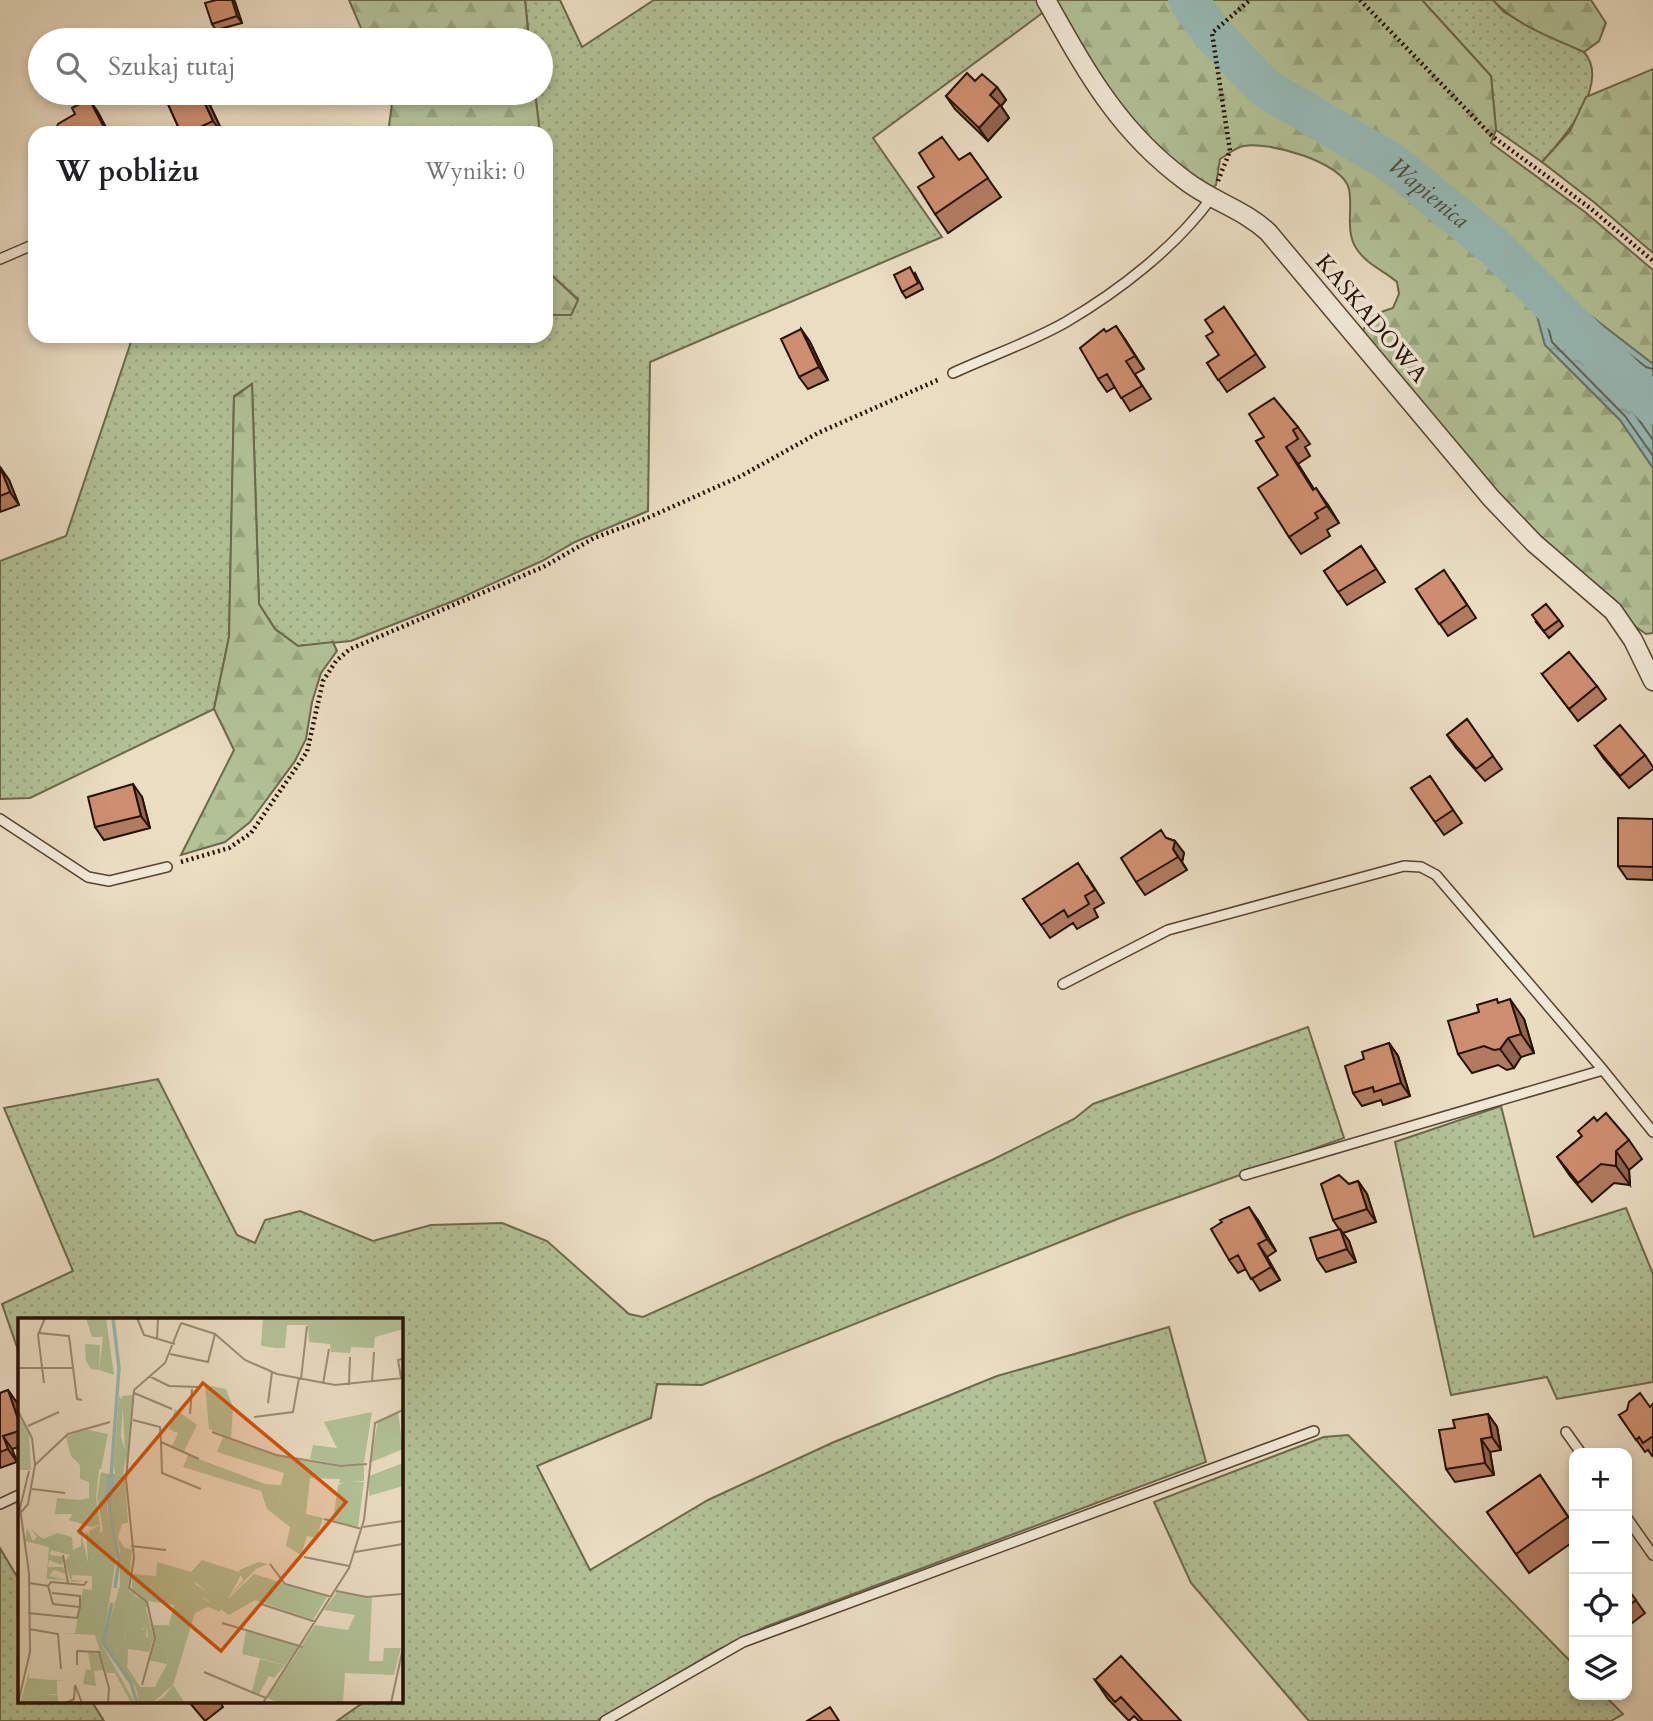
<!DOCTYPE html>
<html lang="pl">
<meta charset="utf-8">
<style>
:root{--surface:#fff;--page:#f6f6f6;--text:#202124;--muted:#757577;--line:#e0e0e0}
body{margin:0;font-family:Cardo,serif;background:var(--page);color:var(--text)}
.controls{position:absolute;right:21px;bottom:21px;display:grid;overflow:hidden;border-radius:14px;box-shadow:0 4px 10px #0003}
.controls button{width:63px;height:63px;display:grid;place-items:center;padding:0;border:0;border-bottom:2px solid var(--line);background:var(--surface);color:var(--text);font:35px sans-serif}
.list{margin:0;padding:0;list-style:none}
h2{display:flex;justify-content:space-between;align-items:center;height:91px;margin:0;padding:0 28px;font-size:30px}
h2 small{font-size:23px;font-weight:400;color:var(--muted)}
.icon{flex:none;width:38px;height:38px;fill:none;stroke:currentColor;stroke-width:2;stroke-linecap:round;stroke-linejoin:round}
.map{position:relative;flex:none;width:1653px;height:1721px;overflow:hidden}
.search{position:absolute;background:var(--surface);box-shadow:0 4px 10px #0003;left:28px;top:28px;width:525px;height:77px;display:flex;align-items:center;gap:18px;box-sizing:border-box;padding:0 24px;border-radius:38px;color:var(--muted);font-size:26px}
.panel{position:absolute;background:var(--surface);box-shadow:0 4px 10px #0003;left:28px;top:126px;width:525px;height:217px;border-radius:21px}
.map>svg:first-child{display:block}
.grass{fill:url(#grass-dots);stroke:#6c694c;stroke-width:2}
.forest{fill:url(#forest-firs);stroke:#6c694c;stroke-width:2}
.water{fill:url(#water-ripples);stroke:#6a776e;stroke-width:2}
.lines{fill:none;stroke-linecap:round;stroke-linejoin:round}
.shore{stroke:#5f665c;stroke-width:2}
.river{stroke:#98bbb7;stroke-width:40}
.lane-casing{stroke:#574330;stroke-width:12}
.street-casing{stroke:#574330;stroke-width:21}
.path{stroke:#261000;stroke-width:4.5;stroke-dasharray:2 3.5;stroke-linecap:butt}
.lane{stroke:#f1e9d7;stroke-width:9}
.street{stroke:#f1e9d7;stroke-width:18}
.wall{fill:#b17b60;stroke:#261000;stroke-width:2}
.shaded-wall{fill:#90644e;stroke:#261000;stroke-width:2}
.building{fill:#ce8f70;stroke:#261000;stroke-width:2}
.labels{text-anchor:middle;stroke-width:7;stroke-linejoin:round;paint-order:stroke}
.street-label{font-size:23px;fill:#261000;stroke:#f1e9d7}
.water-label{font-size:24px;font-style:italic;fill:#4e4c40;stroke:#f1e9d7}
.inset-river{fill:none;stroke:#98bbb7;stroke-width:3.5}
.inset-road{fill:none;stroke:#9c8b74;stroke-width:2}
.view{fill:#d5520b;fill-opacity:0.15;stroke:#d5520b;stroke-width:3.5}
.inset-edge{fill:none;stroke:#261000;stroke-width:3.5}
</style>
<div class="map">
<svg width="1653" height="1721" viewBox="0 0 1653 1721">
<defs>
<pattern id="grass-dots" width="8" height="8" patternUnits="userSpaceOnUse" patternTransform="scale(1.75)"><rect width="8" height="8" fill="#b2c297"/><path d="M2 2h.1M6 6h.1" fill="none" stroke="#99a680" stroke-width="1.8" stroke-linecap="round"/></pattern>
<pattern id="forest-firs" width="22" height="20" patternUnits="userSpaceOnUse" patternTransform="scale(1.75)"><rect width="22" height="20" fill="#b2c297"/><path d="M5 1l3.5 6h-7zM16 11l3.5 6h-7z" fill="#99a680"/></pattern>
<pattern id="water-ripples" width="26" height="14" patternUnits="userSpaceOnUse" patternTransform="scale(1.75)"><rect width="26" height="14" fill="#98bbb7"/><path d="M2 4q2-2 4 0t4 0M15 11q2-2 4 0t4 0" fill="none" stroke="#83a09c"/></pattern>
</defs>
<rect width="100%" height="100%" fill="#eaddc2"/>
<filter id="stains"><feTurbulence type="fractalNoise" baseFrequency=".00286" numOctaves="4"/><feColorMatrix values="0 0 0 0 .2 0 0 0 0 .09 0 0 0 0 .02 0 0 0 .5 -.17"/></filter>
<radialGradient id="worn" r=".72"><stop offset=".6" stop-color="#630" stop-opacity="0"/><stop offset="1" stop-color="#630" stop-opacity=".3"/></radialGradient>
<path class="grass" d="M 525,0 L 560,0 L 582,47 L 654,0 L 1039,0 L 1045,11 L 873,138 L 942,237 L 650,362 L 648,511 L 575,542 L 542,561 L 456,600 L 351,641 L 298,646 L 275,629 L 259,604 L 252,384 L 234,396 L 229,637 L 214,709 L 30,798 L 0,799 L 0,561 L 66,536 L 133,336 L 546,336 L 546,315 L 571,315 L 578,299 L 546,270 L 546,133 L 540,133 L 535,93 L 541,93 L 541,40 L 529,40 Z
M 1422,0 L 1493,0 L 1504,12 L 1532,28 L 1584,52 C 1611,83 1564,138 1542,162 L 1496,130 L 1491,76 Z
M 1308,1027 L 1344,1138 L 1125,1216 L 702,1385 L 657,1384 L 651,1418 L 537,1466 L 590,1570 L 708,1500 L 834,1442 L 997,1376 L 1169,1327 L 1206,1462 L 765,1627 L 718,1650 L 597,1721 L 337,1721 L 364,1702 L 401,1702 L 401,1320 L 19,1320 L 19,1353 L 2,1304 L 73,1271 L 4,1108 L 158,1079 L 237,1235 L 255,1243 L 265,1220 L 300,1211 L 373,1241 L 431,1225 L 502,1223 L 547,1241 L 629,1314 L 643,1317 L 992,1160 L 1074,1119 L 1093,1104 Z
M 1501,1106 L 1534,1237 L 1626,1208 L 1653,1274 L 1653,1382 L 1557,1399 L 1547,1377 L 1451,1395 L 1395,1142 Z
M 1348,1435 L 1574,1665 L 1574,1695 L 1604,1695 L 1623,1714 L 1611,1721 L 1309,1721 L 1191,1583 L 1154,1502 L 1324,1437 Z
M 0,1548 L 19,1580 L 19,1702 L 92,1702 L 104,1721 L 0,1721 Z"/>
<path class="forest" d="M 349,0 L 525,0 L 529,40 L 366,40 Z
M 1052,0 L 1172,0 L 1203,39 L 1259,96 L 1384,175 L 1487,260 L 1535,308 L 1545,345 L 1620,420 L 1653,468 L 1653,633 L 1646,634 L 1636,627 L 1515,515 L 1362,336 C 1365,317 1376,313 1393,308 L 1399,294 L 1397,282 C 1383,270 1366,264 1356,248 C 1345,231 1353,208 1349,189 C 1343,162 1268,141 1244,146 C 1236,147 1227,155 1220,159 L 1216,185 L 1209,190 L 1135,129 Z
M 1206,0 L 1422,0 L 1491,76 L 1496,130 L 1491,143 L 1585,212 L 1653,270 L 1653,364 L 1583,310 L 1551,296 L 1505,241 L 1399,153 L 1267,74 Z
M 1493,0 L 1591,0 L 1606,23 L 1599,41 L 1584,52 C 1553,38 1517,26 1493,0 Z
M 1653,69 L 1653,253 L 1595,203 L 1542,162 L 1570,131 L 1586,97 Z
M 387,93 L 535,93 L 540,133 L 388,133 L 392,104 Z
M 546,270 L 578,300 L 571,315 L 546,315 Z
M 252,384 L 259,604 L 275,629 L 298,646 L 333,642 L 337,651 L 321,673 L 312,702 L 306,739 L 295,761 L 250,822 L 225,842 L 181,855 L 234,750 L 214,709 L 229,637 L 234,397 Z"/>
<path class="water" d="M 1551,296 L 1583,310 L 1653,364 L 1653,468 L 1620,420 L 1545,345 L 1535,308 Z"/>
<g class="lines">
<path class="shore" d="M 1653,369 L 1646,367 L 1580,316 L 1553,305 L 1544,311 L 1552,342 L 1625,416 L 1653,456
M 1653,378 L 1641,375 L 1575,323 L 1559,317 L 1555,318 L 1560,337 L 1632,410 L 1653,440
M 1653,388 L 1638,385 L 1611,365 L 1606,366 L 1653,422"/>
<path class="river" id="s1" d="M 1188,0 L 1212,33 L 1265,88 L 1394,164 L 1497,249 L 1653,405"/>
<g class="lane-casing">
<path id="lane" d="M 0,259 L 35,244
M 953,373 C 990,356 1031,342 1066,322 C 1119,291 1176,247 1212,197
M 0,819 L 88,877 L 109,881 L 167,867
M 1063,984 L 1168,930 L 1404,866 L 1421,867 L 1436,875 L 1603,1070
M 1245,1175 L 1603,1070 L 1653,1132
M 1566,1432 L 1581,1453
M 0,1504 L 19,1495
M 1627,1518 L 1653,1555
M 605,1721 L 743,1642 L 1314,1431"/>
</g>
<g class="street-casing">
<path id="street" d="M 1046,0 C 1086,71 1118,131 1186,181 C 1212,201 1243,209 1268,232 L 1491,498 L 1534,543 L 1613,611 L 1633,640 L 1653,681"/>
</g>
<path class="path" d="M 1360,0 L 1492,136 L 1590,208 L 1653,261
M 1218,181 L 1230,151 L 1212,33 L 1250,0
M 181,862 L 229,848 L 251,833 L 307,752 L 323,681 L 336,661 L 350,649 L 543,567 L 594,538 L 645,519 L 741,476 L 818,433 L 940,379"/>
<use href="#lane" class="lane"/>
<use href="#street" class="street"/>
</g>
<path class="wall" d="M 216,0 L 234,0 L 242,23 L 216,30 L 212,24 Z
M 975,81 L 997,87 L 1006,100 L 1001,106 L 1009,118 L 988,141 L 955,109 L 946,96 Z
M 163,93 L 219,93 L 207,99 L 223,133 L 181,133 Z
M 970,153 L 1001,197 L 948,233 L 935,214 L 959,160 Z
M 915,273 L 923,289 L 906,298 L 902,292 Z
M 1224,307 L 1265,367 L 1227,392 L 1207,363 L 1219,355 L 1213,332 Z
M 1116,326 L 1144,369 L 1135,374 L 1151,399 L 1130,411 L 1115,387 L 1107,392 L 1098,379 L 1106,332 Z
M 801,329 L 810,342 L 828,380 L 808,389 L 799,377 Z
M 1298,427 L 1310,444 L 1305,447 L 1310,456 L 1298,464 L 1314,489 L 1328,505 L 1339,523 L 1327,530 L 1330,536 L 1301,554 L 1289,537 L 1278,475 L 1256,441 Z
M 0,467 L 9,480 L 19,505 L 0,512 Z
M 1361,546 L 1385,582 L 1347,605 L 1324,571 Z
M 1453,583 L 1476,618 L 1448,636 L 1416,589 Z
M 1559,620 L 1563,626 L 1549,638 L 1536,622 Z
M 1542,674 L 1597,686 L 1606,699 L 1578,721 Z
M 1467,719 L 1502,769 L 1485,781 L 1456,748 L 1447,735 Z
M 1595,746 L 1645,755 L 1653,767 L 1653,769 L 1629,788 L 1604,759 Z
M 1430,776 L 1462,823 L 1444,835 L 1411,788 Z
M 142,797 L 150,828 L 104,840 L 95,827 Z
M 1653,819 L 1653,880 L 1627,879 L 1618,866 Z
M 1167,838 L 1175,841 L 1184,853 L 1182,862 L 1187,870 L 1145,895 L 1136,882 Z
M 1087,876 L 1104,903 L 1094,909 L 1098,917 L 1077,929 L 1073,923 L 1050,938 L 1023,899 Z
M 1500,1003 L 1524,1019 L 1534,1053 L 1521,1057 L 1514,1068 L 1507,1070 L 1498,1065 L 1472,1073 L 1458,1054 L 1479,1012 Z
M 1389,1043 L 1398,1056 L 1410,1096 L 1383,1105 L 1381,1100 L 1362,1106 L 1353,1093 L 1364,1059 Z
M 1597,1121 L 1629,1140 L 1642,1159 L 1629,1170 L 1630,1185 L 1614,1183 L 1592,1202 L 1570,1176 L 1557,1157 L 1582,1136 Z
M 1358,1181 L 1367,1194 L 1376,1222 L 1343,1233 L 1349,1241 L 1356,1262 L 1326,1272 L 1317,1259 L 1339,1229 L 1333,1220 L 1349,1184 Z
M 1258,1220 L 1276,1251 L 1267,1257 L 1280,1280 L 1260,1291 L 1246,1269 L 1238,1273 L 1229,1260 Z
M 8,1390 L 17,1403 L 19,1409 L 19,1447 L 12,1449 L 17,1462 L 0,1468 L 0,1393 Z
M 1653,1404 L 1653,1455 L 1652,1456 L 1648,1450 L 1645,1452 L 1619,1415 L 1650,1407 Z
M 1488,1414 L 1497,1427 L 1501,1450 L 1490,1452 L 1494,1475 L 1455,1482 L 1446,1469 L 1455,1428 Z
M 1540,1475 L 1574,1525 L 1574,1541 L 1529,1573 L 1487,1512 Z
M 1627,1588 L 1645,1613 L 1627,1627 Z
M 1095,1680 L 1181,1721 L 1139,1721 L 1134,1716 L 1129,1721 L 1108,1699 Z
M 189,1702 L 220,1702 L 223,1707 L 205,1721 Z"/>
<path class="shaded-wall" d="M 232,0 L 234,0 L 235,2 L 242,23 L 237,16 Z
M 997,87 L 1006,100 L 1001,106 L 1009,118 L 988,141 L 979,128 L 990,95 Z
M 200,93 L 203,93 L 207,99 L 223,133 L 222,133 L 213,121 Z
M 89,99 L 98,112 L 109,133 L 107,133 Z
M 1116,326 L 1125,339 L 1144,369 L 1135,356 Z
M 801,329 L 810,342 L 828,380 L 819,367 Z
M 1286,447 L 1298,464 L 1325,507 L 1313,490 Z
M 0,467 L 9,480 L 19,505 L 10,492 Z
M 1316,488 L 1328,505 L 1339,523 L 1327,506 Z
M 133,784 L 142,797 L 150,828 L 141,816 Z
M 1175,841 L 1184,853 L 1182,862 L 1187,870 L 1173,849 Z
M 1510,999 L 1524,1019 L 1534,1053 L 1521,1034 Z
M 1508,1038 L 1521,1057 L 1514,1068 L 1500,1049 Z
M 1389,1043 L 1398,1056 L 1410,1096 L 1401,1083 Z
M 1616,1151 L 1629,1170 L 1630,1185 L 1616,1166 Z
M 1358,1181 L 1367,1194 L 1376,1222 L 1367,1209 Z
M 1249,1207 L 1258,1220 L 1276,1251 L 1267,1239 Z
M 1340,1229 L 1349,1241 L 1356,1262 L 1347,1249 Z
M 1258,1244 L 1267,1257 L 1280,1280 L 1271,1267 Z
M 8,1390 L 17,1403 L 19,1409 L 19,1422 Z
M 1488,1414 L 1497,1427 L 1501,1450 L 1492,1437 Z
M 3,1436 L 12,1449 L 17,1462 L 8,1449 Z
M 1481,1439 L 1490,1452 L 1494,1475 L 1485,1463 Z"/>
<path class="building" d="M 216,0 L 232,0 L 237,16 L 212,24 L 205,3 Z
M 967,73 L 975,81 L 982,74 L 997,87 L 990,95 L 1000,105 L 979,128 L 946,96 Z
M 163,93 L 200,93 L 213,121 L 188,133 L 181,133 Z
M 89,99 L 107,133 L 55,133 L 58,124 L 75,114 L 72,108 Z
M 942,137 L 959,160 L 970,153 L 988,178 L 935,214 L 918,187 L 934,177 L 919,153 Z
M 910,267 L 918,283 L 902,292 L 894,275 Z
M 1224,307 L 1256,354 L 1218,380 L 1207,363 L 1219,355 L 1206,336 L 1213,332 L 1205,320 Z
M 1116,326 L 1135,356 L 1126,361 L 1142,386 L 1121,398 L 1107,374 L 1098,379 L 1080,348 L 1104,329 L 1106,332 Z
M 801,329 L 819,367 L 799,377 L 781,339 Z
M 1274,398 L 1298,427 L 1293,430 L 1298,439 L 1286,447 L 1313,490 L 1316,488 L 1327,506 L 1315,513 L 1318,518 L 1289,537 L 1258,488 L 1278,475 L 1256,441 L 1264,437 L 1249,414 Z
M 0,467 L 10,492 L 0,496 Z
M 1361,546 L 1376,569 L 1338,592 L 1324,571 Z
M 1444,570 L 1467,605 L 1439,624 L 1416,589 Z
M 1546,604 L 1559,620 L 1544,631 L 1532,615 Z
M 1569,652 L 1597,686 L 1569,709 L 1542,674 Z
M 1467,719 L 1493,756 L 1476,769 L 1447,735 Z
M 1620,725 L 1645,755 L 1620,776 L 1595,746 Z
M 1430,776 L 1453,810 L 1435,822 L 1411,788 Z
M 133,784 L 141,816 L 95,827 L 88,797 Z
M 1618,818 L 1653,819 L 1653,867 L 1618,866 Z
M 1161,830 L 1166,838 L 1175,841 L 1173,849 L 1178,857 L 1136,882 L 1121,858 Z
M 1078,863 L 1095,890 L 1085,896 L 1089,904 L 1068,917 L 1064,910 L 1041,925 L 1023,899 Z
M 1497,999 L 1498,1003 L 1510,999 L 1521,1034 L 1508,1038 L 1500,1049 L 1494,1050 L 1484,1046 L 1458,1054 L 1448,1021 L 1479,1012 L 1477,1005 Z
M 1389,1043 L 1401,1083 L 1374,1092 L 1373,1087 L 1353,1093 L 1345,1066 L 1364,1059 L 1362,1052 Z
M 1606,1113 L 1629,1140 L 1616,1151 L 1616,1166 L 1601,1164 L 1578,1183 L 1557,1157 L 1582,1136 L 1578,1131 L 1594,1117 L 1597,1121 Z
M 1339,1175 L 1349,1184 L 1358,1181 L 1367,1209 L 1333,1220 L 1321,1184 Z
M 1249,1207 L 1267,1239 L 1258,1244 L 1271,1267 L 1251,1279 L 1238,1255 L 1229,1260 L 1211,1229 L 1222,1222 L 1220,1220 Z
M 1340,1229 L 1347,1249 L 1317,1259 L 1310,1238 Z
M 8,1390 L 19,1422 L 19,1431 L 3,1436 L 8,1449 L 0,1452 L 0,1393 Z
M 1640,1393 L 1650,1407 L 1653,1404 L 1653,1436 L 1643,1443 L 1639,1437 L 1636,1440 L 1619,1415 L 1627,1410 L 1629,1402 Z
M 1488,1414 L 1492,1437 L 1481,1439 L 1485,1463 L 1446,1469 L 1439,1430 L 1455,1428 L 1453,1420 Z
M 1540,1475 L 1568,1517 L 1516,1554 L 1487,1512 Z
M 1627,1588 L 1636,1600 L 1627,1607 Z
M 1574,1602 L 1574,1612 L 1570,1605 Z
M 1121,1656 L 1181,1721 L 1143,1721 L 1121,1697 L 1115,1702 L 1095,1680 Z
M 830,1707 L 839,1721 L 807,1721 Z"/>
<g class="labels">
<g class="street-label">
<text transform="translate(1372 318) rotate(50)" y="8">KASKADOWA</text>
</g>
<g class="water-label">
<text dy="8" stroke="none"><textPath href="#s1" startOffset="312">Wapienica</textPath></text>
</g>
</g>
<g transform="translate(18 1318)">
<rect width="385" height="385" fill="#eaddc2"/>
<path d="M 245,0 L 385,0 L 385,11 L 357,19 L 356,30 L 333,29 L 332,35 L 313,34 L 312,26 L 291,24 L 290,7 L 269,7 L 267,30 L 258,30 L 243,28 ZM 187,67 L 208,71 L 215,89 L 213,120 L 191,111 ZM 101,78 L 105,83 L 103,119 L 108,135 L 105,158 L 97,156 L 96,146 ZM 157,91 L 179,107 L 166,133 L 154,129 L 160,115 L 151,111 ZM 354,94 L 346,145 L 327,148 L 292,141 L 295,127 L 319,130 L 306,104 ZM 380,94 L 385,131 L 351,145 L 360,104 ZM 205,119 L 255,137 L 323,149 L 346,147 L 346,163 L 321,165 L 322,161 L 292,160 L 288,196 L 305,200 L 298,220 L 289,218 L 283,237 L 268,228 L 272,209 L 249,191 L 243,173 L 165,149 L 170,137 L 247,166 L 263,167 L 266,155 L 199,134 ZM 385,145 L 385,168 L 351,178 L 351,158 ZM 328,164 L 346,164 L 340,209 L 315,203 L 320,167 ZM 39,180 L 62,182 L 57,196 L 37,196 ZM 82,207 L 82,242 L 75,244 L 71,213 ZM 9,210 L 15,223 L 19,219 L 13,211 L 25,221 L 39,215 L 54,219 L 55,232 L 63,228 L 63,218 L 58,215 L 63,215 L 70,244 L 61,250 L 74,258 L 55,257 L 53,262 L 67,263 L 53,264 L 47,243 L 52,237 L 33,232 L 32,237 L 46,239 L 44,247 L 31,242 L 30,249 L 45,249 L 48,256 L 36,252 L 31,258 L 49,262 L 29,261 L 28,267 L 31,229 L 7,223 ZM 184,242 L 224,255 L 210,281 L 236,256 L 309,279 L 295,302 L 237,282 L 211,297 L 185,279 L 188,273 L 177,264 L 178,273 L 150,334 L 149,346 L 130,342 L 137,323 L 134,307 L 151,307 L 156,287 L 130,283 L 114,275 L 114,256 L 138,258 L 139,244 L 173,254 ZM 319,274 L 354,280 L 351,343 L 365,343 L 366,330 L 383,330 L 376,357 L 327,355 L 325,385 L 261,385 L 249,380 L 297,307 L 330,312 L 337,297 L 306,292 ZM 117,278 L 128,283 L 130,289 L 120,290 L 124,312 L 129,307 L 128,318 L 134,325 L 131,334 L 110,331 L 109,353 L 97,330 L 108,322 L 106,312 ZM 228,313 L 243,317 L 237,339 L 224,336 ZM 70,334 L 81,336 L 86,352 L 76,353 L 78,368 L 65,366 L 68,351 L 73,352 ZM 242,341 L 267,347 L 256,360 L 251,358 L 241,376 L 234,373 ZM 11,354 L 11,360 L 47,363 L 39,363 L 39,376 L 25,377 L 40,377 L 40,383 L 46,385 L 26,385 L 26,381 L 25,385 L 2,385 ZM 155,367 L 167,385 L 134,385 L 146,379 Z" fill="#b2c297"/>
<path d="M 68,0 L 88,0 L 96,57 L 81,52 L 85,19 L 74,19 ZM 115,77 L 108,151 L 104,78 ZM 0,96 L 11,115 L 13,152 L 0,152 ZM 62,113 L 81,152 L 78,179 L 82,207 L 74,209 L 51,202 L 62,182 L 71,180 L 71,164 L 62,161 L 62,147 L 53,138 L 48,119 ZM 83,154 L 90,156 L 89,191 L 99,235 L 84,327 L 117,385 L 113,385 L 97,355 L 88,355 L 77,317 L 43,315 L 57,315 L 65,271 L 74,272 L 74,258 L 60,251 L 70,244 L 68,213 L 75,223 L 74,242 L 82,241 L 80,218 L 85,212 L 79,179 ZM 97,156 L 107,159 L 110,205 L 104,206 L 100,220 L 107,230 L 114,231 L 110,271 L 117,278 L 106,312 L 108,323 L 97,330 L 122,369 L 137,369 L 149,346 L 152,314 L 158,295 L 177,276 L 175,265 L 188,273 L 185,280 L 203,290 L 202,294 L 190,289 L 177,295 L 155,367 L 134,385 L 121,385 L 118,370 L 86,324 L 102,267 L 102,233 L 93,195 ZM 241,244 L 250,246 L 238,251 L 209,281 L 225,262 L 221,252 ZM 127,286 L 136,320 L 134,325 L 130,323 L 129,308 L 122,312 L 119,308 L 120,290 Z" fill="#b2c297"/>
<path d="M 70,112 L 90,116 L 83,151 L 62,151 L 60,114 Z" fill="#b2c297"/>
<path d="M 67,26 L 82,27 L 81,52 L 73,51 L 68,43 ZM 243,317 L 281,328 L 267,347 L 237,339 Z" fill="#b2c297"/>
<path d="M 90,156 L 97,156 L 93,195 L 87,180 Z" fill="#98bbb7"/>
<path class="inset-river" d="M 93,160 L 101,50 L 95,0M 91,189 L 101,242 L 97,270M 94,285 L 85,325 L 113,365 L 119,385"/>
<path class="inset-road" d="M 119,0 L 126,17 L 157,26M 163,5 L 197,16 L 227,42 L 259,56 L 317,67 L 385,60M 20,15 L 51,18 L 59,81 L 64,82M 139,21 L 140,0M 152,36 L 190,44 L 197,16M 0,50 L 56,50M 131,58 L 151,68 L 180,69M 383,60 L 380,42 L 384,41M 283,61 L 289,8M 354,64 L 356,34M 26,65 L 20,17 L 27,0M 305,66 L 311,31M 331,67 L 332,39M 116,75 L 154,91M 250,85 L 254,54M 0,93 L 14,120 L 17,147 L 10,186 L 0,198M 172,96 L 174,71M 236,99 L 275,94 L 281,60M 115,102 L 142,109 L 143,124 L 181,141M 10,108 L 41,94M 194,114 L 258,137 L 323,148 L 349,146M 143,124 L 144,155 L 183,171M 17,147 L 50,116 L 92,104M 14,171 L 47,175M 306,201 L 344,211M 345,209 L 385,203M 113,228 L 148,232M 337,234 L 385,226M 45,237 L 50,265M 286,239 L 331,248M 252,246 L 267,266 L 314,279M 30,268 L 33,264 L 66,267 L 69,263M 318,273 L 349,279 L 384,276M 34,275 L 62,278 L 62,289M 243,286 L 298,304M 10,295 L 59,300 L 62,289 L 35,286 L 30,268 L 11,265M 204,305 L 285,329M 11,311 L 40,316 L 43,351M 59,347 L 59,333 L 81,334 L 91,370 L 90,385M 186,354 L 248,380M 124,367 L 137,320 L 129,284 L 111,270 L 116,240 L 108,161 L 116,72 L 147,45 L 163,5M 0,385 L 12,334 L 11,255 L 2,190 L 11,153M 48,385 L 56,381 L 57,367 L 64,385M 245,385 L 331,250 L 346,202 L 357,105 L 385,92M 373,385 L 385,330"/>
<path class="view" d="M 185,65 L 328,184 L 203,333 L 61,213 Z"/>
<rect width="385" height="385" class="inset-edge"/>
</g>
<rect width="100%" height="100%" filter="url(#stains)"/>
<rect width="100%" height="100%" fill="url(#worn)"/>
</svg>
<div class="controls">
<button>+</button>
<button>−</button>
<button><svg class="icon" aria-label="locate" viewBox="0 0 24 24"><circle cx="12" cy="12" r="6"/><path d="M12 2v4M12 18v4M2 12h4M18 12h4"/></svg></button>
<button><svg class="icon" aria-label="layers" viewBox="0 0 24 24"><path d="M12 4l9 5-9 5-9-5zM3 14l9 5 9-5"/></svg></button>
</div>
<div class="search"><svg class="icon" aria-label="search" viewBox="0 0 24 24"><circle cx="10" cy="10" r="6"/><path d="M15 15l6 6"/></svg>Szukaj tutaj</div>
<section class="panel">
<h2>W pobliżu<small>Wyniki: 0</small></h2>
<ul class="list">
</ul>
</section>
</div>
